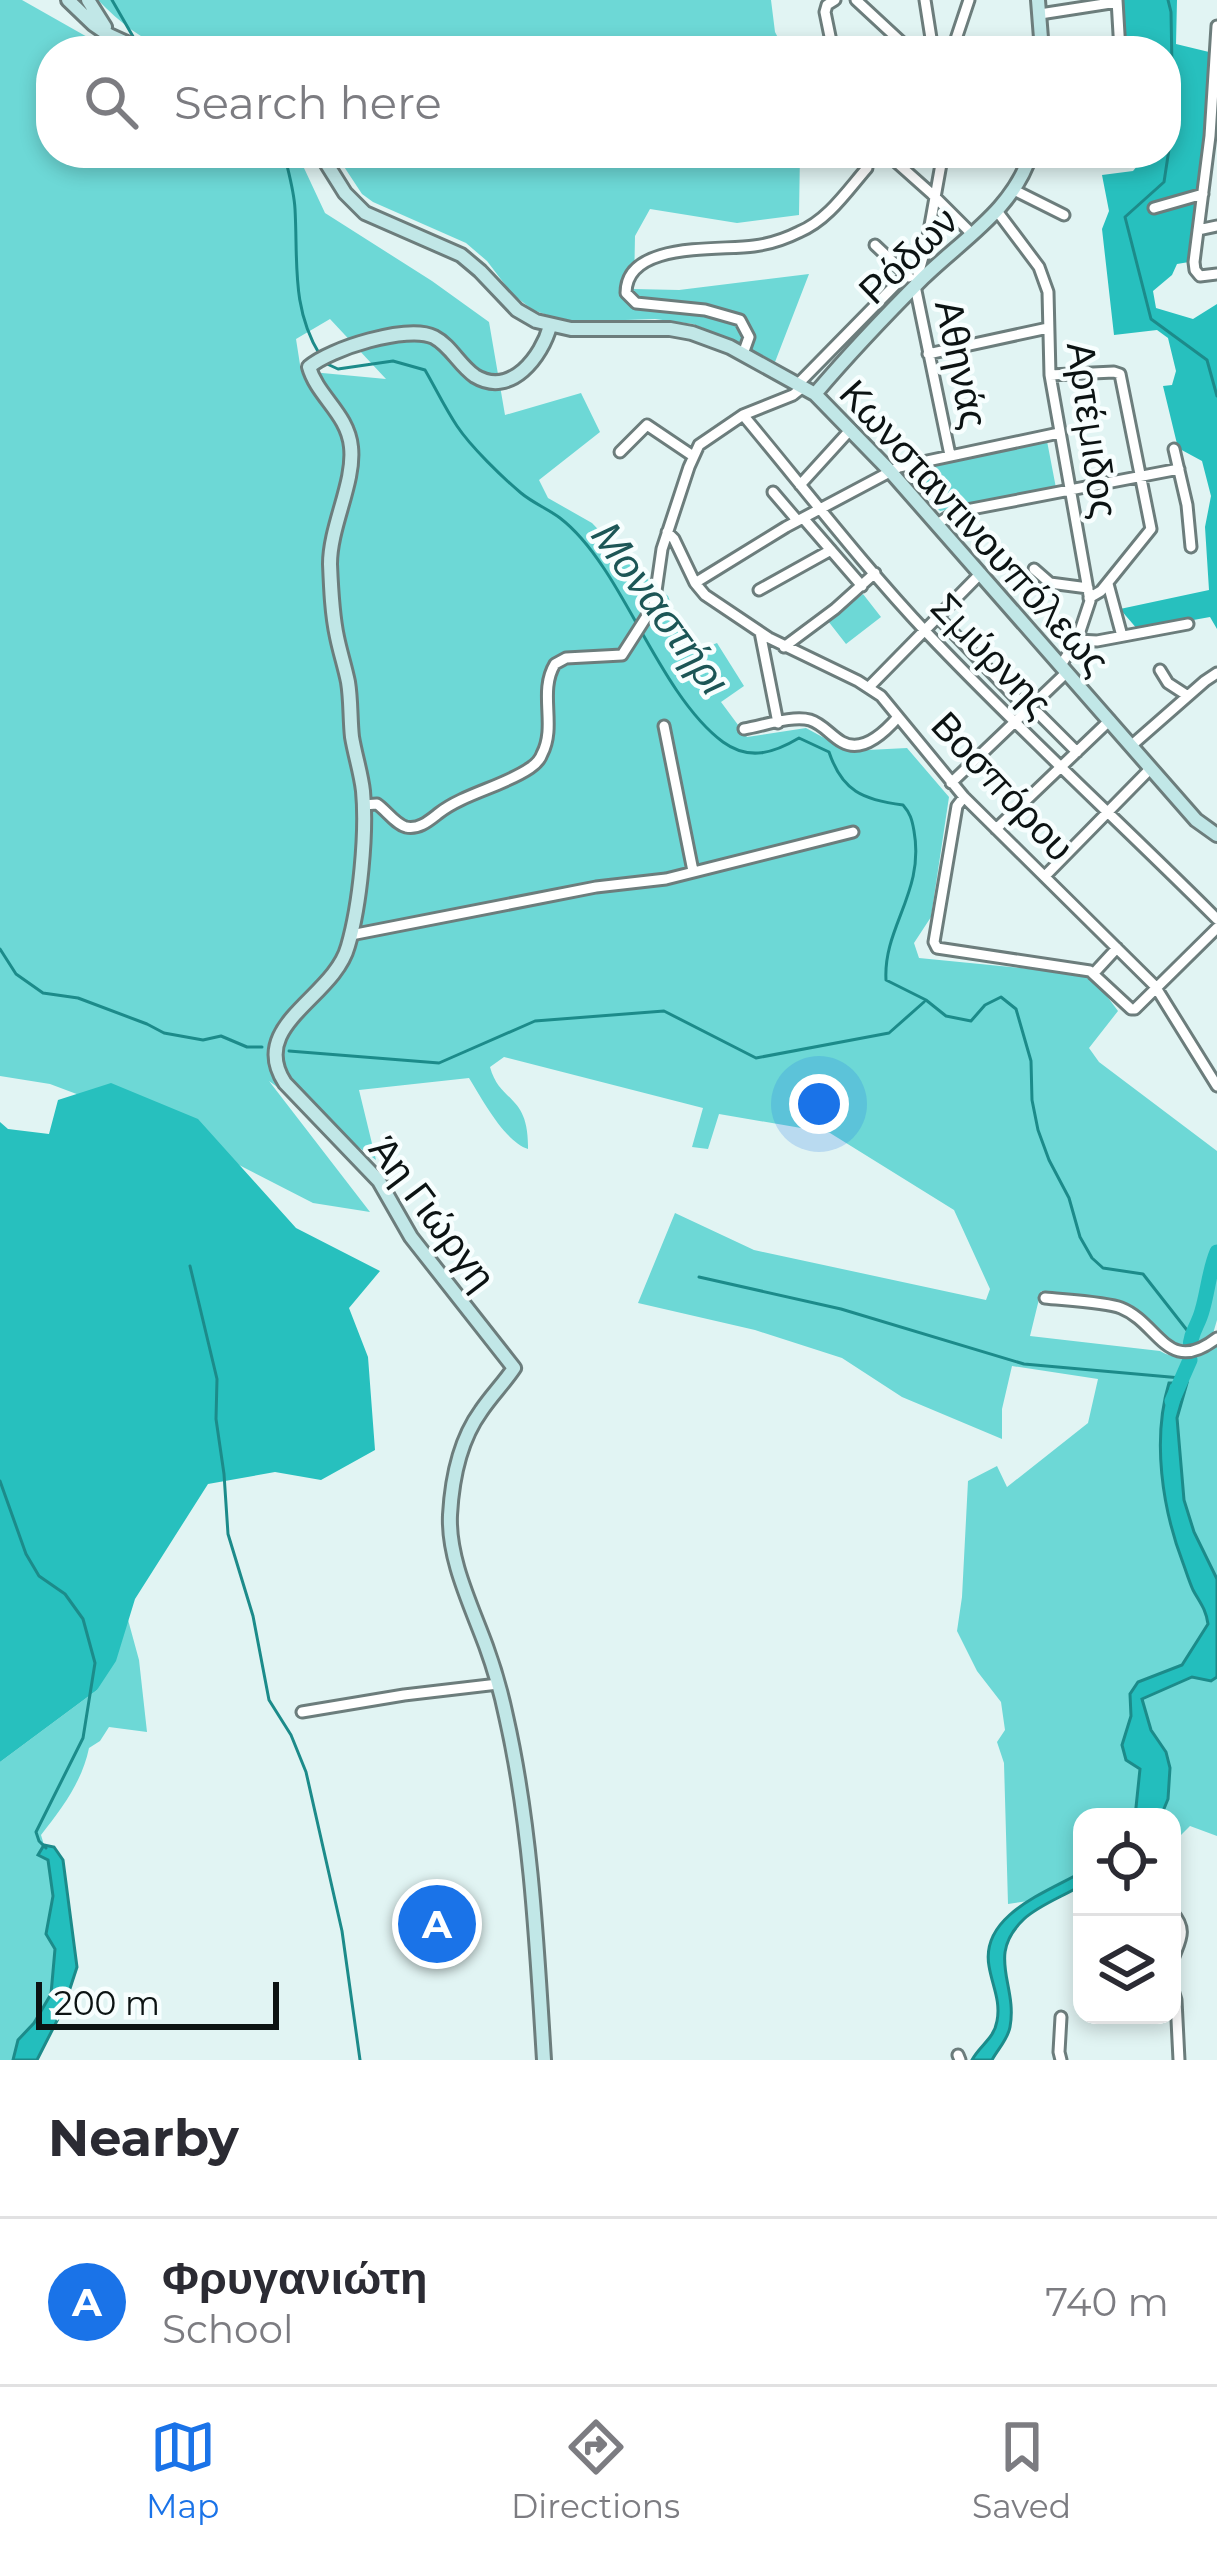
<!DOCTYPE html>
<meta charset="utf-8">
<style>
:root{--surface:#fff;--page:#f7f7f7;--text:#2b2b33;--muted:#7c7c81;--line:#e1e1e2;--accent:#1a73e8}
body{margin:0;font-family:Montserrat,sans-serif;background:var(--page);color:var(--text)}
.controls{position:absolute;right:36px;bottom:36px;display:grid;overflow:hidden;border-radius:24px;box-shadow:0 6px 18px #0003}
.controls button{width:108px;height:108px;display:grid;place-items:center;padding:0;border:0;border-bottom:3px solid var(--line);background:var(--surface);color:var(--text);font:60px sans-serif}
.scale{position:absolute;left:36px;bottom:30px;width:243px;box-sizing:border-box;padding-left:12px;border:6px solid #0c1313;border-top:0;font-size:33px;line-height:42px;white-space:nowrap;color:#0c1313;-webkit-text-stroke:9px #f7fefe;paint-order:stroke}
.you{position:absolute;left:819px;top:1104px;width:42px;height:42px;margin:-30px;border:9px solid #fff;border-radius:50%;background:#1a73e8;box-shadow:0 0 0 18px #1a73e833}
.badge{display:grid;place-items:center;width:78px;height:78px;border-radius:50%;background:var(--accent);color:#fff;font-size:39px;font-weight:700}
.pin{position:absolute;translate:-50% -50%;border:6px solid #fff;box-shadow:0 3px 12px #0006}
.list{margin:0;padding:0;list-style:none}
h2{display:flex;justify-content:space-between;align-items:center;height:156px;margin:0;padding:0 48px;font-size:51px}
h2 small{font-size:39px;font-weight:400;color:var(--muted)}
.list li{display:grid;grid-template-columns:78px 1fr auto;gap:36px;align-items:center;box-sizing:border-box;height:168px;padding:0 48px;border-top:3px solid var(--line)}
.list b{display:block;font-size:45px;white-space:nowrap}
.list p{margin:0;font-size:39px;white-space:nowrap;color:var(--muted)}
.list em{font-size:39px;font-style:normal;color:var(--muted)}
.icon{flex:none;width:66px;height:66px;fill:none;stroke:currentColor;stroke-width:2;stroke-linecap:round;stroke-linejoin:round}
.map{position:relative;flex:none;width:1217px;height:2060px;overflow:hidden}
.search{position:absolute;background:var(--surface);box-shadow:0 6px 18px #0003;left:36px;right:36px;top:36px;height:132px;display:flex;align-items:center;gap:30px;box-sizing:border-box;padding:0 42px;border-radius:48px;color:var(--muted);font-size:45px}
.sheet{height:324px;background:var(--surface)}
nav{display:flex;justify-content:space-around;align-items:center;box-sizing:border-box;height:168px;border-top:3px solid var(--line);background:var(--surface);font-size:33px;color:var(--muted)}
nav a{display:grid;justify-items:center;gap:6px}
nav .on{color:var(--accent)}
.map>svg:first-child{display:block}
.green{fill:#6dd8d6;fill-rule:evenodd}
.forest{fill:#27c0be}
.water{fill:#23bebd;stroke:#1c8b8a;stroke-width:3}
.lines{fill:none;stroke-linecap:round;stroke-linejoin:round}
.stream{stroke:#1c8b8a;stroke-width:3}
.river{stroke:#23bebd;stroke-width:15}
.street-casing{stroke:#6c7d7c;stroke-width:15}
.secondary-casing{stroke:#6c7d7c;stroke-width:18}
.street{stroke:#fff;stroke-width:9}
.secondary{stroke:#c1e7e7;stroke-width:12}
.labels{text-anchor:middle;stroke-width:9;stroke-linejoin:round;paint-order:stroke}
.street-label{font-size:39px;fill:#0c1313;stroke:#f7fefe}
.water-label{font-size:42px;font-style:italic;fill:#1c5656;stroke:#f7fefe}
</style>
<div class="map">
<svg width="1217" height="2060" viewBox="0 0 1217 2060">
<rect width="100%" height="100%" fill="#e1f4f3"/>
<path class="green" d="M 0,0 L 22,0 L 112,51 L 51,51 L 51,153 L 297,153 L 325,213 L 432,281 L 489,322 L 505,415 L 581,393 L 600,432 L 539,480 L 548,498 L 592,523 L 641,574 L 668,596 L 678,622 L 697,651 L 717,643 L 744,686 L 721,702 L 747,737 L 806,728 L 848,751 L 907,748 L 949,797 L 931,917 L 914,943 L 919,958 L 1091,975 L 1118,1011 L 1089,1048 L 1099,1062 L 1217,1151 L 1217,1320 L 1212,1337 L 1188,1350 L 1163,1341 L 1113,1300 L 1107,1304 L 1053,1296 L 1041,1291 L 1030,1336 L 1160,1351 C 1180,1363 1199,1355 1217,1344 L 1217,1836 L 1190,1826 L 1172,1844 L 1172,1817 L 1082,1817 L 1082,1886 L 1048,1898 L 1008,1904 L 1004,1763 L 997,1742 L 1005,1730 L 1001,1702 L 977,1671 L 957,1631 L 962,1597 L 968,1481 L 997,1466 L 1007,1487 L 1088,1423 L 1098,1379 L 1012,1366 L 1002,1409 L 1002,1439 L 902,1397 L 842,1358 L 755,1330 L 638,1303 L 675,1213 L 754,1250 L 986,1300 L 990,1289 L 954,1210 L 830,1133 L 719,1114 L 708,1149 L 692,1147 L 703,1108 L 504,1057 L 490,1067 C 500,1104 529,1093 528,1149 C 505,1142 482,1099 469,1078 L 359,1090 L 376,1160 L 269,1081 L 370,1212 L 313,1203 L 167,1128 L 50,1084 L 0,1076 ZM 330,319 L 386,379 L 301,371 L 296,339 Z
M 98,0 L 771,0 L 775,32 L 785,51 L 171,51 C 141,39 120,23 98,0 Z
M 335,153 L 800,153 L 799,215 L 737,223 L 650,209 L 635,236 L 634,289 L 679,290 L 809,274 L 775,362 L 735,341 L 693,324 L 655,319 L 567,322 L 533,310 L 512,294 L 487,261 L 466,243 L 373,202 L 362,194 Z
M 1047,441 L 1056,488 L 940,511 L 907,477 L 913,467 Z
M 863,594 L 881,617 L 846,644 L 828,621 Z
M 127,1616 L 139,1660 L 147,1732 L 109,1727 L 100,1741 L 89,1748 C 82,1782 62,1808 41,1835 L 44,1845 L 38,1855 L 48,1860 L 53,1896 L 46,1934 L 55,1949 L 51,1994 L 34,2023 L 18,2040 L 13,2060 L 0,2060 L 0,1762 L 97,1690 Z"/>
<path class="forest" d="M 1120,0 L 1177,0 L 1176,44 L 1209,52 L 1206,125 L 1189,262 L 1177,264 L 1172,275 L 1153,291 L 1156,308 L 1193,319 L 1217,304 L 1217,629 L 1210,617 L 1138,630 L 1120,609 L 1209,590 L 1205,527 L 1211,496 L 1202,461 L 1178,448 L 1163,386 L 1172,385 L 1176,371 L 1168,338 L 1157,330 L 1114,335 L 1102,229 L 1109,211 L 1102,175 L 1133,171 L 1148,153 L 1166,153 L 1166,51 L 1126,51 L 1121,41 Z
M 111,1083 L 198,1119 L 296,1228 L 380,1271 L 349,1308 L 368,1357 L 375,1450 L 321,1480 L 275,1472 L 208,1484 L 135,1599 L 116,1661 L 97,1690 L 0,1762 L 0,1122 L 8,1129 L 49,1134 L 58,1100 Z"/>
<path class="water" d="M 1169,1383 L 1187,1383 L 1177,1418 L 1184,1500 L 1194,1532 L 1217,1579 L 1217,1677 L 1211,1681 L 1192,1677 L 1142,1699 L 1151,1730 L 1166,1752 L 1170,1768 L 1168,1799 L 1161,1816 L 1135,1817 L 1140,1769 L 1126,1760 L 1122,1745 L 1131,1716 L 1130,1694 L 1138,1682 L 1182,1665 L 1208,1624 C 1206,1609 1200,1603 1193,1590 C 1189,1581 1186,1571 1183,1563 C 1162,1508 1152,1439 1169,1383 Z
M 44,1845 L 54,1847 L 63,1860 L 77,1967 L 64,2007 L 37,2060 L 13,2060 L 18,2040 L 34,2023 L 51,1994 L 55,1949 L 46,1934 L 53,1896 L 48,1860 L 38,1855 Z
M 1082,1872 L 1082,1885 C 1064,1896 1039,1905 1024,1919 C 985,1956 1018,1984 1010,2027 C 1008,2039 998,2049 992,2060 L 972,2060 C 980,2045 994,2039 997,2021 C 1001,2001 992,1985 989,1966 C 980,1915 1047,1892 1082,1872 Z"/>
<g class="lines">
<path class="stream" d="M 112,0 L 135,40
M 1168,0 L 1171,12 L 1173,123 L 1164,182 L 1125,217 L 1151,319 L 1207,360 L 1217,396
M 284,153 C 288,171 294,190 295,209 C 298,261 291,308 320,355
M 325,363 L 338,369 L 393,361 L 425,370 C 436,389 445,408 457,426 C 471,447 502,477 521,493 C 533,503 548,509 560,518 C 577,531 591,549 603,567 C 638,618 673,705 723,742 C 749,761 774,753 799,738 L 829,752 C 842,791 863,800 903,805 C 910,813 912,819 914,831 C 925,892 883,927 886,980 L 926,1000 L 946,1016 L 971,1021 L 985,1005 L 1001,997 L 1016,1009 L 1031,1061 L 1032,1100 L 1038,1130 L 1049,1160 L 1069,1198 L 1080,1237 L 1092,1258 L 1103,1268 L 1143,1274 L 1190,1334
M 0,949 L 16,974 L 43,993 L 78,998 L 147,1024 L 164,1033 L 203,1040 L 221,1036 L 247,1047 L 262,1047
M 289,1051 L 439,1063 L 535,1021 L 664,1011 L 756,1058 L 889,1033 L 924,1002
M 190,1266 L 217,1379 L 216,1419 L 224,1474 L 228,1534 L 253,1616 L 269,1700 L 291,1735 L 306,1772 L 342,1931 L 360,2060
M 699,1277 L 841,1309 L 1024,1364 L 1181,1378
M 0,1481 L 26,1554 L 39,1576 L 65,1594 L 83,1619 L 95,1663 L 83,1738 L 36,1832 L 39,1841 L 46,1848"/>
<path class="river" d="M 1190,1349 C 1190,1333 1198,1326 1202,1311 C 1208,1291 1209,1271 1217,1252
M 1172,1401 L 1190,1360"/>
<g class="street-casing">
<path id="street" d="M 856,0 L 911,51
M 925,0 L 933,51
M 1117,0 L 1120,51
M 1040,14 L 1117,2
M 1217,26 L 1210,136 L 1194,262 L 1195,270 L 1200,276 L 1217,274
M 833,51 L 825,12 L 827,5 L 835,0
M 952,51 L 969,0
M 886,153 L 932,194 L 972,234
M 943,153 L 927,242 L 915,286 L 950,455
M 1098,153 L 1105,155 L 1109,153
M 1014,190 L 1064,215
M 1154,208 L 1203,194
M 997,211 L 1039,267 L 1048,292 L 1050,375 L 1090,601 L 1077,640 L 1061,665
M 1198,230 L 1217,226
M 875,245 L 909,277
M 743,354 L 749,337 L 740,320 L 705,310 L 636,303 L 626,293 C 626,241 719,251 754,246 C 770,244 785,239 799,232 C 828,220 847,191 867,168
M 928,354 L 1048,328
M 1050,375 L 1114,372 L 1120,374 L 1151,529 L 1101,591 L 1089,598
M 798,384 L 906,274
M 743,415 C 804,488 862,564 928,634 C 1021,732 1121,823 1217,919
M 1174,449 L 1187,505 L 1191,547
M 620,452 L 647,425 L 693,456
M 800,485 L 851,429
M 773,492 L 797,520
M 803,518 L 862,586
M 937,524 L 956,512 L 1179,469
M 667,532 L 674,539 L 695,583 L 786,527 L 899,467 L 1059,433
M 1034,569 L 1050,583 L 1088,588
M 695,583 L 705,595 L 769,638 L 858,681 L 881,696 L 964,797 L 1155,986 L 1217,1086
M 1108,584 L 1122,636
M 759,590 L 831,550
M 938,617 L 1019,701 L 1038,713 L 1077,752
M 760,632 L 778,723
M 1077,640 L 1097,641 L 1188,624
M 784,647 L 835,609 L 875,573
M 1160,670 L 1168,683 L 1188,696
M 869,687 L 981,573
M 664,726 L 693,871
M 744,729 C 763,726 792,715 810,720 C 823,724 831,736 842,742 C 863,754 885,732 898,717
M 1132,745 L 1205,681 L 1217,673
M 951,783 L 1067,672
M 964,797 L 957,806 L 934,942 L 937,948 L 1090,971 L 1131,1009 L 1135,1009 L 1217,928
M 363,805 L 377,804 C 386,810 395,824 406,827 C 419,830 430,820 439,813 C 463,794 504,786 530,768 C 536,764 540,760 542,754 C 557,725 538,692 555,664 L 566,658 L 622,655 L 654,605 L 662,549 L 689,467 L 699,445 L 743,415 L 793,395 L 803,387
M 996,829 L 1110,720
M 1045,876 L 1151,768
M 351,935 L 596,887 L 666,879 L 853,832
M 1094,973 L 1117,948
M 1045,1298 C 1063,1300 1106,1302 1121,1308 C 1159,1323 1167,1377 1217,1338
M 302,1712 L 404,1695 L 498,1684
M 1172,1912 C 1189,1931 1179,1941 1172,1962
M 1172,1987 L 1176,2000 L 1179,2060
M 1061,2017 L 1059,2052 L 1061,2060
M 958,2055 L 960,2060"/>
</g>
<g class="secondary-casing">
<path id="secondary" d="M 68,0 L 93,24 L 109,35 L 144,51
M 88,0 L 105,27
M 1038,0 L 1042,51
M 320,153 L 345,193 L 365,213 L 461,255 L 480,271 L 517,310 L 536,321 L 571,329 L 670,329 L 692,333 L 730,347 L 815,394 L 890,471 L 1196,820 L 1217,835
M 815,394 C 849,354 886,315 923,278 C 963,239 1014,209 1031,153
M 544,2060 C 537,1947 531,1826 506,1716 C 501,1692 494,1668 486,1646 C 471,1605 448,1559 450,1515 C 452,1479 460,1440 481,1411 C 491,1396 504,1383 514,1368 L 411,1237 L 379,1181 L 285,1083 C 247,1025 334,998 348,946 C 360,905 367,833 363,791 C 361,773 355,755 352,737 C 350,719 351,700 348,682 C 345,667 340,652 337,637 C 332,614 331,589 330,564 C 330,526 355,482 351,447 C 348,414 317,396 309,367 C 329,349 408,324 434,337 C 451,346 459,365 475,376 C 511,398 542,356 550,326"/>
</g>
<use href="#street" class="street"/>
<use href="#secondary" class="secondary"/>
</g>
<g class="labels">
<g class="street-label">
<text transform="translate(908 255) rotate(-44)" y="14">Ρόδων</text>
<text transform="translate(962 364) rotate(78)" y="14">Αθηνάς</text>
<text transform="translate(1093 430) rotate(82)" y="14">Αρτέμιδος</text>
<text transform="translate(975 527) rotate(48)" y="14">Κωνσταντινουπόλεως</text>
<text transform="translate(992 655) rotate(46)" y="14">Σμύρνης</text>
<text transform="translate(1003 786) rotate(47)" y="14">Βοσπόρου</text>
<text transform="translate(433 1213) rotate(53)" y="14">Άη Γιώργη</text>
</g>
<g class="water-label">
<text transform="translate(661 608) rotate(54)" y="15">Μοναστήρι</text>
</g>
</g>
</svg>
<div class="controls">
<button><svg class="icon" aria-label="locate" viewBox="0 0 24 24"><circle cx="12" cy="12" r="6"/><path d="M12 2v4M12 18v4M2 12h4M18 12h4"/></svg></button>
<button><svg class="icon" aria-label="layers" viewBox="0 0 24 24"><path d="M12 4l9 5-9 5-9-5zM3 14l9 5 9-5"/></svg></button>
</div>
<div class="scale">200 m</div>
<div class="you"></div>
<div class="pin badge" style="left:437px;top:1924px">A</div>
<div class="search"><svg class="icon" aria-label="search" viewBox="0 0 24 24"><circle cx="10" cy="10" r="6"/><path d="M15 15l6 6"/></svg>Search here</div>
</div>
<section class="sheet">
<h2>Nearby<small></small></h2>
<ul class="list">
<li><span class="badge">A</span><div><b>Φρυγανιώτη</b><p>School</p></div><em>740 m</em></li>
</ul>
</section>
<nav>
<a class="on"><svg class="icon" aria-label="map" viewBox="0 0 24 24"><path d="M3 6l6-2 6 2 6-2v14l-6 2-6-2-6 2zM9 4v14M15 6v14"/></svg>Map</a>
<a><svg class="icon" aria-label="directions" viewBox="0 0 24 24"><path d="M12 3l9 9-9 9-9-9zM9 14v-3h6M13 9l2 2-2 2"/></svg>Directions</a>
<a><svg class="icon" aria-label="saved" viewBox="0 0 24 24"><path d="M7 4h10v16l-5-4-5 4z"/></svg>Saved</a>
</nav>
